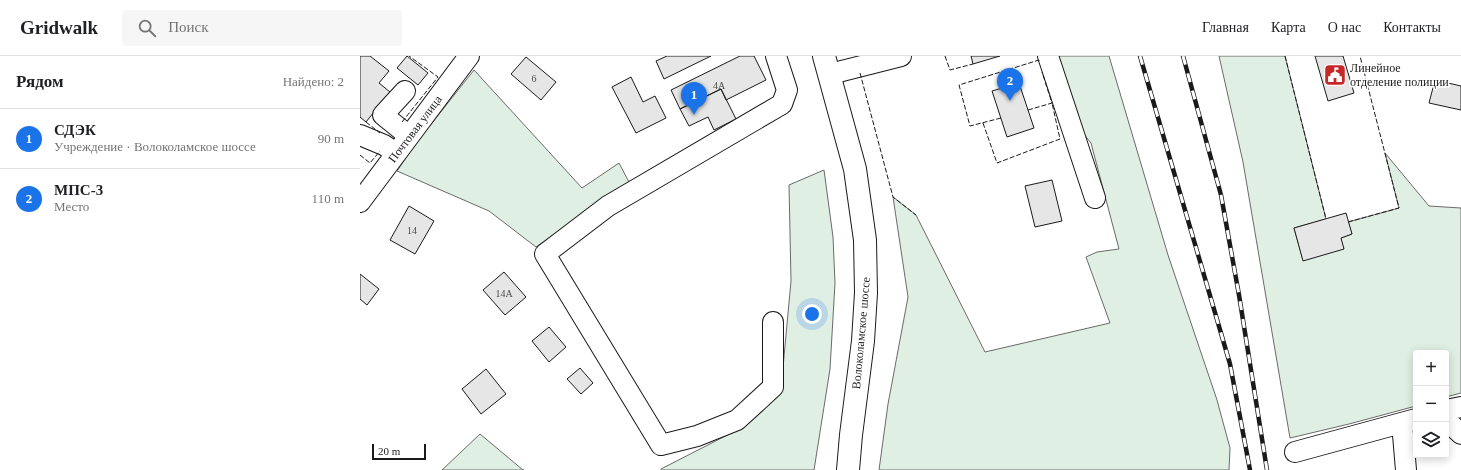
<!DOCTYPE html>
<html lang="ru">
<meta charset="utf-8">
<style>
:root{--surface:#fff;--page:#f6f6f6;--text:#202124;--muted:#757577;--line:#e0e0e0;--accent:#1a73e8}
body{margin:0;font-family:"Times New Roman",serif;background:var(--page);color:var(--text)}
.controls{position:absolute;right:12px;bottom:12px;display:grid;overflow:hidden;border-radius:4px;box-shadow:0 2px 10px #0003}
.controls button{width:36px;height:36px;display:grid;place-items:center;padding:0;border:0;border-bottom:1px solid var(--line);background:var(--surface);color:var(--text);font:20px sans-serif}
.scale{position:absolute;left:12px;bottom:10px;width:54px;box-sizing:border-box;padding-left:4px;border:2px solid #1a1a1a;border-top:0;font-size:11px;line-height:14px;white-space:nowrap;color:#1a1a1a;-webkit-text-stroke:3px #fff;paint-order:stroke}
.you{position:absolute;left:452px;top:258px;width:14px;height:14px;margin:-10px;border:3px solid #fff;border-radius:50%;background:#1a73e8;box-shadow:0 0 0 6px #1a73e833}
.badge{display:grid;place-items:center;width:26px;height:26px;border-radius:50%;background:var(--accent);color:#fff;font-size:13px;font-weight:700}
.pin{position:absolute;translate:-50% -33px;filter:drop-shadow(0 1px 2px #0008)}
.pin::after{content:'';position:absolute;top:21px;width:14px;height:12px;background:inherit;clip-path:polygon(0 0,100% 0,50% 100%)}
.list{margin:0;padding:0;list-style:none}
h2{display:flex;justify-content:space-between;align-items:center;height:52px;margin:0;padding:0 16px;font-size:17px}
h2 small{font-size:13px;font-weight:400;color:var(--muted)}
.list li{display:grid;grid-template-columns:26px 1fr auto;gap:12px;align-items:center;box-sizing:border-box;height:60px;padding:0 16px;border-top:1px solid var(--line)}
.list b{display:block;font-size:15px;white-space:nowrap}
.list p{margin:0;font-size:13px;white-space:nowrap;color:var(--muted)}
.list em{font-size:13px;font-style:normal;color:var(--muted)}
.icon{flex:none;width:22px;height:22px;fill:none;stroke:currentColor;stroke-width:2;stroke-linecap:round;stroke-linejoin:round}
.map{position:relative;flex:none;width:1101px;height:414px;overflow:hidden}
header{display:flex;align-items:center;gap:24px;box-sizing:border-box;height:56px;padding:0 20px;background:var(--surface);border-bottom:1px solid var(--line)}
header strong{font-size:19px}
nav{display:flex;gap:22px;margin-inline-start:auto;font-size:14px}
.search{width:280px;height:36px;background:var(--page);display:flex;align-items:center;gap:10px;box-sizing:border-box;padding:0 14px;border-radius:4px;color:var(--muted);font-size:15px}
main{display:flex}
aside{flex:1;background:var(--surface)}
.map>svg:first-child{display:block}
.green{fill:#e0efe3;stroke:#6a6a6a}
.building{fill:#e6e6e6;stroke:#1a1a1a}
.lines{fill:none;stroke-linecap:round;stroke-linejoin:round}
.minor-casing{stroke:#1a1a1a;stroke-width:22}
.major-casing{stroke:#1a1a1a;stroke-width:24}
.minor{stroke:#fff;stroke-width:20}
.major{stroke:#fff;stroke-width:22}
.rail-casing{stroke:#1a1a1a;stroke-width:4.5}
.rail{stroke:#fff;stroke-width:3;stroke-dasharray:9;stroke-linecap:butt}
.fence{stroke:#1a1a1a;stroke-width:1;stroke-dasharray:5 2;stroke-linecap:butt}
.labels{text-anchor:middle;stroke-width:3;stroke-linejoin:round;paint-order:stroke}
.number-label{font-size:10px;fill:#4d4d4d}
.poi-label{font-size:12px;fill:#1a1a1a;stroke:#fff;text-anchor:start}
.street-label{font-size:12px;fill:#1a1a1a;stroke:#fff}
</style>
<header>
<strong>Gridwalk</strong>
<div class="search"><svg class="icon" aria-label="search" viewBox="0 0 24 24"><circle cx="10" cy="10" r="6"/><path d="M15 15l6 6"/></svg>Поиск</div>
<nav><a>Главная</a><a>Карта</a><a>О нас</a><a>Контакты</a></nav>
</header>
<main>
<aside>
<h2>Рядом<small>Найдено: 2</small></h2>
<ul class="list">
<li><span class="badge">1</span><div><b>СДЭК</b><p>Учреждение · Волоколамское шоссе</p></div><em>90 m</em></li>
<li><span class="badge">2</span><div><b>МПС-3</b><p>Место</p></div><em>110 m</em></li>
</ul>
</aside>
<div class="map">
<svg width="1101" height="414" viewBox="0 0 1101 414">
<rect width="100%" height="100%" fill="#fff"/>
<path class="green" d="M 696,0 L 749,0 L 808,199 L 857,344 L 870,392 L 869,414 L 519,414 L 528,348 L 548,241 L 533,141 L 556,159 L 625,296 L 750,267 L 726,201 L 737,196 L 759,193 L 731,87 L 714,66 Z
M 859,0 L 925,0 L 966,163 L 934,172 L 943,204 L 981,182 L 992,178 L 988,166 L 1039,152 L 1025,97 L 1069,150 L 1101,152 L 1101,337 L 1086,341 L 1086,297 L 1056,297 L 1056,350 L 989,368 L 930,382 L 883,106 Z
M 114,14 L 222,132 L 259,107 L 270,128 L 243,144 L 176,191 L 129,155 L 37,115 L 53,91 Z
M 464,114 L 473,181 L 475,227 L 470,313 L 454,414 L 301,414 L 301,413 L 381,372 L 421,333 L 431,225 L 429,129 Z
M 120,378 L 163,414 L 164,414 L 82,414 Z"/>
<path class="building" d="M 0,0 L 10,0 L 29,15 L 19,27 L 30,36 L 6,66 L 0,61 Z
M 47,0 L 68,17 L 58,29 L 37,12 Z
M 307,0 L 351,0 L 304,23 L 296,5 Z
M 380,0 L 394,0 L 406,24 L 366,44 L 361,33 L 320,53 L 311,34 Z
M 611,0 L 640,0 L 613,8 Z
M 955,0 L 983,0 L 994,37 L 968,45 Z
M 166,1 L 196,26 L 181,44 L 151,18 Z
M 271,21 L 283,46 L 295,40 L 306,62 L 276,77 L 252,31 Z
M 1075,24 L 1101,30 L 1101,54 L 1069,47 Z
M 659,27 L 674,72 L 647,81 L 632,35 Z
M 361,33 L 376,63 L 354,74 L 348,61 L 329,70 L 320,53 Z
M 692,124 L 702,165 L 675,171 L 665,130 Z
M 49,150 L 74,165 L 55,198 L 30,184 Z
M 986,157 L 992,178 L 981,182 L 984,193 L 943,205 L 934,172 Z
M 144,216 L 166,241 L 145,259 L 123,234 Z
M 0,218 L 19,233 L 7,249 L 0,243 Z
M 189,271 L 206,291 L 189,306 L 172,285 Z
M 220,312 L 233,327 L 221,338 L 207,323 Z
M 126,313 L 146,338 L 121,358 L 102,333 Z"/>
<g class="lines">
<g class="minor-casing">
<path id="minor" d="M 688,0 L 735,142
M 470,18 L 541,0
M 45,35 L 23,59 L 49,80
M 0,79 L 24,89 L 36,97
M 0,146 L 109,0
M 413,266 L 413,331 L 377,364 L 337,380 L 301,389 L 185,198 L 248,150 L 422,48 L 427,34 L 416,0
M 1086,354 L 1101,351
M 1086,364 L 1101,378
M 1042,367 L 1046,414
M 935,396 L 1056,363"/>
</g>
<g class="major-casing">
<path id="major" d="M 464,0 L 495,113 L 505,184 L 506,237 L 503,285 L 491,379 L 488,414"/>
</g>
<use href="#minor" class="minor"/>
<use href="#major" class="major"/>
<g class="rail-casing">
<path id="rail" d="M 780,0 L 870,308 L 890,414
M 823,0 L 861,139 L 879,239 L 907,414"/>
</g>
<use href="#rail" class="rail"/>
<path class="fence" d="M 585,0 L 590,14 L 613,8
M 925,0 L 966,163
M 500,17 L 533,141 L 556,159
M 668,54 L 692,47 L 682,16
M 641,62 L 610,70 L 599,29 L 679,4 L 680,6
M 6,66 L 20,77
M 42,66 L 78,21 L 49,0
M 623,67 L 637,107 L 700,83 L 692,47
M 0,99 L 10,107 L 20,95
M 988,166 L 1039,152 L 1000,0"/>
</g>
<defs>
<g id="civic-square" transform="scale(1.15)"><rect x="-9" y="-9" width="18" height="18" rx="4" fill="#c62828" stroke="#fff"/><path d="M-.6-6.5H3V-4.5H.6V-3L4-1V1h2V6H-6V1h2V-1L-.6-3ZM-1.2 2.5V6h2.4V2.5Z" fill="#fff"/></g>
</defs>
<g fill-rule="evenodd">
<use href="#civic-square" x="975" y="19"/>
</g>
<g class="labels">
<g class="number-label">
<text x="174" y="26">6</text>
<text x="359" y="33">4А</text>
<text x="52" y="178">14</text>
<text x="144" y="241">14А</text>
</g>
<g class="poi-label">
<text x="990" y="16">Линейное<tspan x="990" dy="14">отделение полиции</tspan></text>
</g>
<g class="street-label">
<text transform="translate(55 73) rotate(-53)" y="4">Почтовая улица</text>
<text transform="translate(501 277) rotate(-85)" y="4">Волоколамское шоссе</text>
</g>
</g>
</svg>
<div class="controls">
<button>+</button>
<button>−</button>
<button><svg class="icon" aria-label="layers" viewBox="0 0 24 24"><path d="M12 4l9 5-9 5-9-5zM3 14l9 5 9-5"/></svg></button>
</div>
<div class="scale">20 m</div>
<div class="you"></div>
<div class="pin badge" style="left:334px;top:59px">1</div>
<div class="pin badge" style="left:650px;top:45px">2</div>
</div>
</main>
